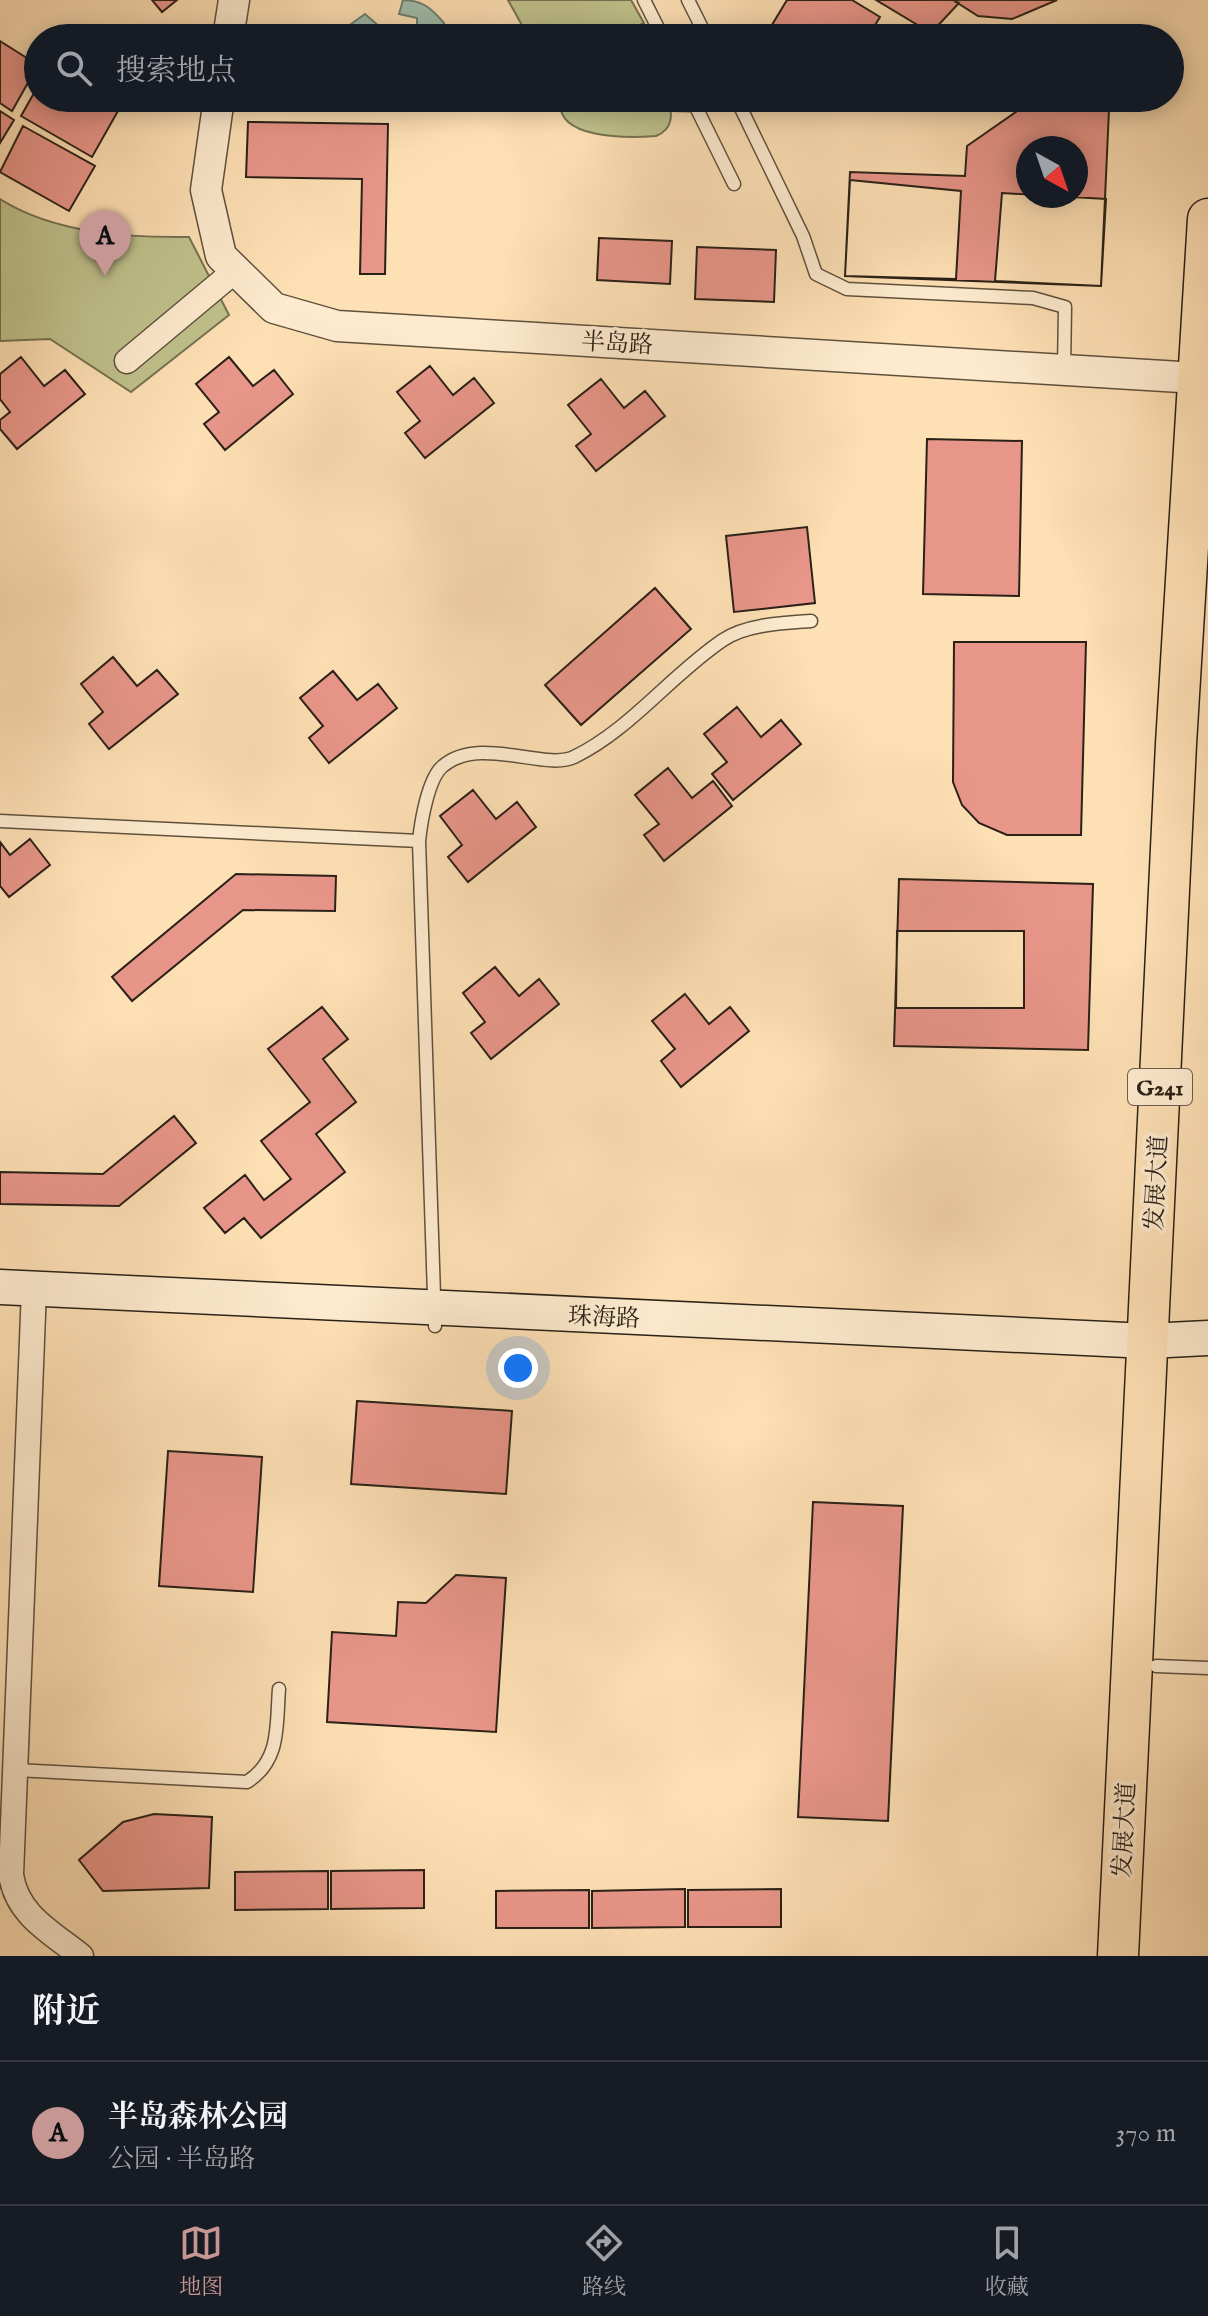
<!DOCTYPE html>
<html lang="zh">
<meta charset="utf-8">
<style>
:root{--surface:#171b24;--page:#242831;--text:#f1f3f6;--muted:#9ea1a6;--line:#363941;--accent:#c59692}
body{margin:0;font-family:"IM FELL English","Noto Serif SC",serif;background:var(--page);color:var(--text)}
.compass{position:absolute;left:1016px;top:136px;width:72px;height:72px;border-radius:50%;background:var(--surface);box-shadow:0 4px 20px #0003;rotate:140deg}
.you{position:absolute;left:518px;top:1368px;width:28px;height:28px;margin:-20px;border:6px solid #fff;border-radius:50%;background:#1a73e8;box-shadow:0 0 0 12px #1a73e833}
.badge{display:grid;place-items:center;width:52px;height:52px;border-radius:50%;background:var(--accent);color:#111;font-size:26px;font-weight:700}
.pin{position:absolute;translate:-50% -66px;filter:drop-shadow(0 2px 4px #0008)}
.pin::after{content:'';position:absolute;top:42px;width:28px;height:24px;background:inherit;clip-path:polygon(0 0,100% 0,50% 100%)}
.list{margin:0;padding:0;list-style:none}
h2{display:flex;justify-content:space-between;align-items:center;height:104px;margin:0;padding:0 32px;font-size:34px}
h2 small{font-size:26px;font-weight:400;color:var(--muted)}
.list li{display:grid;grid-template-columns:52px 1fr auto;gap:24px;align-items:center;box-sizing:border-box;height:144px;padding:0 32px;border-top:2px solid var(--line)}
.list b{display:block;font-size:30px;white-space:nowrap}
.list p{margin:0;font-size:26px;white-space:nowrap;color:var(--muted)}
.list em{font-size:26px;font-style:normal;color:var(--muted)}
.icon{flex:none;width:44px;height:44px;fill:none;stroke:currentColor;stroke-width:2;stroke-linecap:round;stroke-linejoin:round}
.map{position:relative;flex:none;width:1208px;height:1956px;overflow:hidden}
.search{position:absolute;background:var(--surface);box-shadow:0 4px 20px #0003;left:24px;right:24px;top:24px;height:88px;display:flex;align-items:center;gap:20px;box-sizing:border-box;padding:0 28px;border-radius:44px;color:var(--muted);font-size:30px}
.sheet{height:248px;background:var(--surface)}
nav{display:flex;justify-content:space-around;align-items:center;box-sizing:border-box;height:112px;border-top:2px solid var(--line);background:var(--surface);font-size:22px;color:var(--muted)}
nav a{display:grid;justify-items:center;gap:4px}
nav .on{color:var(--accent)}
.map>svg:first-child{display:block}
.green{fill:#c0c28d;stroke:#757252;stroke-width:2}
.water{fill:#a0bdac;stroke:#717f70;stroke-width:2}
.building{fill:#e9968a;stroke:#2a2117;stroke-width:2;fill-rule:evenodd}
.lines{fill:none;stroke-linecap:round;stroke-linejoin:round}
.service-casing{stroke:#5f513e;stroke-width:15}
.minor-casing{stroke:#5f513e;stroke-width:27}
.tertiary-casing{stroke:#5f513e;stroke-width:33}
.secondary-casing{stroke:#2a2117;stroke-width:37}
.trunk-casing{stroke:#2a2117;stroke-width:43}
.service{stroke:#feebcf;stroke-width:12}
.minor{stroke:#feebcf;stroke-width:24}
.tertiary{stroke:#feebcf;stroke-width:30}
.secondary{stroke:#feebcf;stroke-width:34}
.trunk{stroke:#fee0b5;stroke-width:40}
.labels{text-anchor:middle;stroke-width:7;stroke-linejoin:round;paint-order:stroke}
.shield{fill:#feebcf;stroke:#6a5e4e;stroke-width:2}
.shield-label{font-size:22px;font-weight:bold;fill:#2a2117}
.street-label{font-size:24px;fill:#2a2117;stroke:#feebcf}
</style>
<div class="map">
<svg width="1208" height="1956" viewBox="0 0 1208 1956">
<rect width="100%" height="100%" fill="#fee0b5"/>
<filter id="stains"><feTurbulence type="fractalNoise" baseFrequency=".0025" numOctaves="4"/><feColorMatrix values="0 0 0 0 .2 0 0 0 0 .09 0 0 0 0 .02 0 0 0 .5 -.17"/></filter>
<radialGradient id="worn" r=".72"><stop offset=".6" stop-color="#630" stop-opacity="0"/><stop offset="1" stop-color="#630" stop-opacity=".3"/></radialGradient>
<path class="green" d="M 508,0 L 631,0 L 644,23 L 616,38 L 529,38 Z
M 561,98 L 669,98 C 672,114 674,129 656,136 C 629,138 552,140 561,98 Z
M 0,199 C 54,233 128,238 189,237 L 229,315 L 131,392 L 50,339 L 0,341 Z"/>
<path class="water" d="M 403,0 C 423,0 432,9 444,23 L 444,38 L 347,38 L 351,24 L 365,14 L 380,27 L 417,30 L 417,18 L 399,14 Z"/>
<path class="building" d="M 152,0 L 177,0 L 162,12 Z
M 787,0 L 852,0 L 880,17 L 867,38 L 764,38 Z
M 876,0 L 953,0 L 959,3 L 931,33 Z
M 953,0 L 1057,0 L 1012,19 L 978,16 Z
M 0,41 L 38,65 L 12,111 L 0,103 Z
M 38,86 L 38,98 L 95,98 L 118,111 L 92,157 L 21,116 Z
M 1023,107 L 1109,110 L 1101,286 L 845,276 L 850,172 L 965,176 L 967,146 ZM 1028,148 L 1076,148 L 1076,196 L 1028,196 Z
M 0,111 L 14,120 L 0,143 Z
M 248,122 L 388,124 L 385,274 L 360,274 L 362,179 L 246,177 Z
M 23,126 L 95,166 L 69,211 L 0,172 Z
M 850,180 L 961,191 L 956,279 L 845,276 Z
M 1002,193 L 1106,199 L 1101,286 L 995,281 Z
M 599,238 L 672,241 L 670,284 L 597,280 Z
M 697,247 L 776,250 L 774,302 L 695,299 Z
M 21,357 L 44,386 L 65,370 L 85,394 L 17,449 L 0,429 L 0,420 L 10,412 L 0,399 L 0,374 Z
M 229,357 L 253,386 L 274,370 L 293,394 L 225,450 L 204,424 L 219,412 L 196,384 Z
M 430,366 L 453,395 L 474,378 L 494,403 L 425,458 L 405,433 L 420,421 L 397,392 Z
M 601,379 L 624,408 L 645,391 L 665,416 L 596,471 L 576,446 L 591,434 L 568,405 Z
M 927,439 L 1022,441 L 1019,596 L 923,594 Z
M 807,527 L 815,603 L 734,612 L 726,536 Z
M 655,588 L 691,629 L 581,725 L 545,685 Z
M 954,642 L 1086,642 L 1081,835 L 1007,835 L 979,823 L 962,805 L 953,782 Z
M 113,657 L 137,686 L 157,670 L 178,694 L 109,749 L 89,724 L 103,712 L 81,684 Z
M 333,671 L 357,700 L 378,684 L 397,708 L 329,763 L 309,738 L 323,726 L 300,698 Z
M 737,707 L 761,737 L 781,720 L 801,744 L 733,800 L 712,774 L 727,762 L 704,734 Z
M 668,768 L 692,798 L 713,781 L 732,806 L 664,861 L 644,835 L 659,824 L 635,795 Z
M 473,790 L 496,819 L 517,802 L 536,827 L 468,882 L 448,857 L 462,845 L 440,816 Z
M 30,839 L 50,865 L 9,897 L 0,886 L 0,842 L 10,855 Z
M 236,874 L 336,876 L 335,911 L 243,910 L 132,1001 L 112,977 Z
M 899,879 L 1093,884 L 1088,1050 L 894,1046 Z
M 897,931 L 1024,931 L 1024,1008 L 896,1008 Z
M 495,967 L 519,996 L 539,979 L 559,1004 L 491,1059 L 471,1033 L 485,1022 L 463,993 Z
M 685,994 L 709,1024 L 730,1007 L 749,1031 L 681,1087 L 661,1061 L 675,1049 L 652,1021 Z
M 322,1007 L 348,1039 L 323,1059 L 356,1102 L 316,1134 L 345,1172 L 261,1238 L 244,1218 L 225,1233 L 204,1208 L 245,1175 L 264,1200 L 291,1179 L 261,1141 L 310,1102 L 268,1049 Z
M 174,1116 L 196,1143 L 119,1206 L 0,1204 L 0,1172 L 103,1174 Z
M 357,1401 L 512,1411 L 506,1494 L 351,1484 Z
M 168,1451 L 262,1457 L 253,1592 L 159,1586 Z
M 813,1502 L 903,1506 L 888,1821 L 798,1817 Z
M 456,1575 L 506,1578 L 496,1732 L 327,1722 L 332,1632 L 396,1636 L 398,1602 L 426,1603 Z
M 154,1814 L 212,1817 L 209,1888 L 103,1891 L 79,1860 L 123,1822 Z
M 424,1870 L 424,1908 L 331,1909 L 331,1871 Z
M 328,1871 L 328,1909 L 235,1910 L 235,1872 Z
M 685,1889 L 685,1927 L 592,1928 L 592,1891 Z
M 781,1889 L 781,1927 L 688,1927 L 688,1890 Z
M 589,1890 L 589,1928 L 496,1928 L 496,1891 Z"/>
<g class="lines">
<g class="service-casing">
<path id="service" d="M 644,0 L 663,38
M 688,0 L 707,38
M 361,98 L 696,105
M 736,98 L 803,236 L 816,274 L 847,289 L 1033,298 L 1065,307 L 1064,369
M 693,101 L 734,184
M 0,821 L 419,841
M 435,1326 L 419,841 C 421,822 428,778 443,766 C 480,735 545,771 574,757 C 630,730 671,675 723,640 C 746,624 784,623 811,621
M 1156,1666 L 1208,1668
M 16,1770 L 247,1782 C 281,1760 276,1726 279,1689"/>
</g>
<g class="minor-casing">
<path id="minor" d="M 127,361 L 236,270
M 34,1289 L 11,1875 C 17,1915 51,1932 81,1956"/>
</g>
<g class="tertiary-casing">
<path id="tertiary" d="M 228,38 L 234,0
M 219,98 L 206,190 L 221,256 L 274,308 L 337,326 L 1197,378"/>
</g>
<g class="secondary-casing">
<path id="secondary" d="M 0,1287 L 1148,1341 L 1208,1338"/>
</g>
<g class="trunk-casing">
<path id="trunk" d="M 1118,1956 L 1176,744 L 1208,219"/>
</g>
<use href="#service" class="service"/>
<use href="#minor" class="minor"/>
<use href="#tertiary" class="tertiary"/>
<use href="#secondary" class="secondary"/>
<use href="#trunk" class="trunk"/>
</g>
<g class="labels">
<rect class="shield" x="1128" y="1069" width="64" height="36" rx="6"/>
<g class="shield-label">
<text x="1160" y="1095">G241</text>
</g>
<g class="street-label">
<text transform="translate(617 343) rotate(3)" y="8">半岛路</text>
<text transform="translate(1156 1183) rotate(-87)" y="8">发展大道</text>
<text transform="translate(604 1317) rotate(2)" y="8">珠海路</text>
<text transform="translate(1124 1830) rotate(-87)" y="8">发展大道</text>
</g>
</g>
<rect width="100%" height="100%" filter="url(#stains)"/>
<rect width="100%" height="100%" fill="url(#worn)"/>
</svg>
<svg class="compass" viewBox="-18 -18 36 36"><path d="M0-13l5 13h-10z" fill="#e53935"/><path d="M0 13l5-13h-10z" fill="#9ea1a6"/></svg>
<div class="you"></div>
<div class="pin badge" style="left:105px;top:276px">A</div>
<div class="search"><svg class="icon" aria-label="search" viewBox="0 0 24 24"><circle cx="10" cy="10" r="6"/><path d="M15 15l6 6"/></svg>搜索地点</div>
</div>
<section class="sheet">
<h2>附近<small></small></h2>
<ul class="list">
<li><span class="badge">A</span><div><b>半岛森林公园</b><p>公园 · 半岛路</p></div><em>370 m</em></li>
</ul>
</section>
<nav>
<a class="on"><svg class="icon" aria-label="map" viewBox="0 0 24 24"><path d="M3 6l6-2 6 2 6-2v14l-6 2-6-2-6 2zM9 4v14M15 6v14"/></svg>地图</a>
<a><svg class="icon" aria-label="directions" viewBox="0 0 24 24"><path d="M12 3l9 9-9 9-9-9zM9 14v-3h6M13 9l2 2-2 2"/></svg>路线</a>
<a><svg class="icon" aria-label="saved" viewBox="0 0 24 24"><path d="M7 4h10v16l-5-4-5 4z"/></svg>收藏</a>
</nav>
